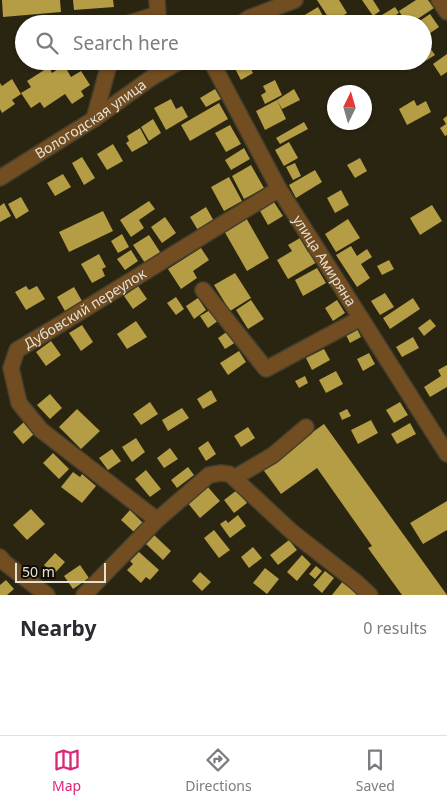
<!DOCTYPE html>
<meta charset="utf-8">
<style>
:root{--surface:#fff;--page:#f7f7f7;--text:#2b2b33;--muted:#7c7c81;--line:#e1e1e2;--accent:#db2777}
body{margin:0;font-family:"Noto Sans",sans-serif;background:var(--page);color:var(--text)}
.compass{position:absolute;left:327px;top:85px;width:45px;height:45px;border-radius:50%;background:var(--surface);box-shadow:0 1px 4px #0004;rotate:5deg}
.scale{position:absolute;left:15px;bottom:12px;width:91px;box-sizing:border-box;padding-left:5px;border:2px solid #e4e1d5;border-top:0;font-size:14px;line-height:18px;white-space:nowrap;color:#e4e1d5;-webkit-text-stroke:4px #100e06;paint-order:stroke}
.list{margin:0;padding:0;list-style:none}
h2{display:flex;justify-content:space-between;align-items:center;height:65px;margin:0;padding:0 20px;font-size:21px}
h2 small{font-size:16px;font-weight:400;color:var(--muted)}
.icon{flex:none;width:28px;height:28px;fill:none;stroke:currentColor;stroke-width:2;stroke-linecap:round;stroke-linejoin:round}
.map{position:relative;flex:none;width:447px;height:595px;overflow:hidden}
.search{position:absolute;background:var(--surface);box-shadow:0 1px 4px #0004;left:15px;right:15px;top:15px;height:55px;display:flex;align-items:center;gap:12px;box-sizing:border-box;padding:0 18px;border-radius:28px;color:var(--muted);font-size:19px}
.sheet{height:140px;background:var(--surface)}
nav{display:flex;justify-content:space-around;align-items:center;box-sizing:border-box;height:70px;border-top:1px solid var(--line);background:var(--surface);font-size:14px;color:var(--muted)}
nav a{display:grid;justify-items:center;gap:2px}
nav .on{color:var(--accent)}
.map>svg:first-child{display:block}
.building{fill:#b49d44}
.lines{fill:none;stroke-linecap:round;stroke-linejoin:round}
.minor-casing{stroke:#443f2c;stroke-width:18}
.minor{stroke:#724d21;stroke-width:15}
.labels{text-anchor:middle;stroke-width:5;stroke-linejoin:round;paint-order:stroke}
.street-label{font-size:14px;fill:#e4e1d5;stroke:#100e06}
</style>
<div class="map">
<svg width="447" height="595" viewBox="0 0 447 595">
<rect width="100%" height="100%" fill="#2a2511"/>
<path class="building" d="M 2,0 L 60,0 L 61,12 L 3,17 Z
M 73,0 L 113,0 L 114,7 L 74,10 Z
M 317,0 L 339,0 L 347,13 L 332,23 Z
M 362,0 L 373,0 L 380,11 L 373,16 Z
M 416,0 L 428,0 L 434,8 L 410,24 L 407,24 L 399,11 Z
M 318,7 L 326,21 L 322,24 L 307,24 L 303,16 Z
M 395,7 L 399,13 L 381,24 L 377,18 Z
M 430,14 L 439,27 L 423,38 L 423,24 L 415,24 Z
M 428,45 L 435,55 L 419,65 L 416,61 L 423,61 L 423,48 Z
M 447,54 L 447,72 L 441,76 L 433,64 Z
M 231,61 L 247,61 L 253,73 L 241,80 Z
M 64,65 L 71,77 L 81,71 L 90,85 L 81,91 L 84,96 L 72,104 L 65,94 L 44,108 L 40,102 L 31,108 L 21,93 L 31,87 L 27,81 L 49,67 L 52,73 Z
M 12,79 L 21,94 L 12,100 L 15,104 L 2,113 L 0,109 L 0,83 L 2,86 Z
M 275,80 L 282,95 L 265,104 L 261,95 L 266,92 L 263,86 Z
M 215,89 L 221,99 L 206,107 L 200,98 Z
M 294,89 L 300,100 L 282,109 L 277,100 Z
M 171,99 L 176,109 L 182,106 L 188,117 L 166,130 L 154,108 Z
M 277,100 L 286,119 L 265,130 L 256,111 Z
M 414,100 L 417,106 L 426,101 L 431,112 L 407,125 L 399,109 Z
M 219,103 L 228,119 L 190,141 L 181,125 Z
M 447,116 L 447,135 L 445,136 L 440,128 L 446,124 L 443,119 Z
M 153,119 L 161,133 L 149,141 L 141,127 Z
M 304,122 L 308,129 L 280,144 L 276,138 Z
M 230,125 L 241,144 L 226,152 L 215,133 Z
M 140,128 L 148,143 L 132,152 L 126,143 L 129,141 L 127,136 Z
M 289,142 L 298,158 L 284,166 L 275,150 Z
M 113,144 L 123,161 L 107,170 L 97,154 Z
M 244,148 L 250,159 L 231,170 L 225,160 Z
M 82,157 L 95,178 L 84,185 L 72,163 Z
M 360,158 L 367,171 L 355,178 L 347,165 Z
M 295,163 L 301,176 L 293,180 L 286,167 Z
M 251,165 L 264,188 L 244,199 L 232,176 Z
M 315,170 L 322,182 L 296,198 L 289,185 Z
M 63,174 L 71,187 L 55,196 L 47,183 Z
M 229,177 L 242,201 L 224,211 L 211,187 Z
M 341,190 L 349,205 L 335,213 L 327,198 Z
M 21,197 L 29,211 L 16,219 L 8,204 Z
M 149,201 L 155,209 L 139,220 L 144,228 L 131,237 L 120,220 Z
M 274,202 L 283,216 L 268,225 L 260,211 Z
M 4,203 L 11,216 L 0,222 L 0,206 Z
M 432,205 L 442,221 L 420,235 L 410,218 Z
M 206,207 L 215,223 L 199,232 L 190,217 Z
M 103,211 L 113,231 L 69,252 L 59,232 Z
M 245,216 L 269,258 L 247,271 L 223,229 Z
M 165,217 L 176,233 L 162,243 L 151,227 Z
M 348,219 L 360,238 L 336,252 L 325,234 Z
M 122,234 L 129,247 L 118,253 L 111,241 Z
M 149,235 L 162,255 L 147,266 L 133,245 Z
M 300,238 L 308,252 L 312,249 L 319,261 L 288,279 L 277,260 L 292,251 L 288,245 Z
M 351,246 L 357,256 L 367,249 L 372,257 L 361,264 L 370,278 L 357,287 L 336,255 Z
M 201,248 L 209,260 L 193,271 L 197,278 L 181,289 L 168,269 Z
M 131,250 L 138,261 L 125,270 L 117,259 Z
M 99,254 L 106,267 L 102,269 L 105,276 L 92,283 L 81,264 Z
M 389,260 L 394,269 L 382,275 L 377,266 Z
M 317,268 L 326,283 L 303,296 L 295,280 Z
M 235,273 L 251,298 L 230,311 L 214,285 Z
M 26,286 L 29,290 L 37,286 L 45,299 L 26,310 L 15,292 Z
M 138,286 L 147,299 L 133,309 L 124,296 Z
M 74,287 L 82,301 L 65,311 L 57,297 Z
M 385,293 L 394,307 L 380,315 L 371,301 Z
M 176,297 L 184,309 L 176,315 L 167,303 Z
M 198,298 L 206,310 L 194,319 L 186,306 Z
M 413,298 L 420,309 L 390,329 L 383,318 Z
M 251,300 L 264,319 L 248,329 L 236,310 Z
M 337,300 L 345,313 L 333,321 L 325,308 Z
M 215,307 L 222,318 L 208,328 L 200,316 Z
M 430,319 L 436,326 L 424,336 L 418,328 Z
M 136,321 L 147,337 L 127,349 L 117,334 Z
M 82,325 L 93,342 L 81,351 L 69,333 Z
M 356,327 L 361,337 L 350,343 L 345,333 Z
M 228,331 L 236,342 L 225,349 L 218,338 Z
M 413,337 L 419,348 L 402,357 L 396,347 Z
M 51,341 L 61,355 L 46,366 L 36,352 Z
M 324,349 L 330,360 L 312,370 L 306,358 Z
M 239,351 L 246,362 L 228,375 L 220,363 Z
M 369,353 L 375,364 L 363,371 L 357,359 Z
M 447,365 L 447,387 L 430,397 L 424,387 L 441,376 L 438,370 Z
M 336,371 L 343,384 L 326,393 L 319,380 Z
M 305,376 L 308,383 L 299,388 L 295,381 Z
M 211,390 L 217,401 L 203,409 L 197,399 Z
M 50,394 L 62,408 L 50,419 L 37,405 Z
M 150,402 L 158,414 L 141,425 L 133,414 Z
M 400,402 L 408,415 L 394,423 L 386,410 Z
M 182,408 L 189,418 L 168,431 L 162,420 Z
M 77,409 L 100,431 L 81,449 L 59,427 Z
M 347,409 L 351,416 L 342,420 L 339,413 Z
M 371,420 L 378,433 L 358,444 L 351,430 Z
M 24,422 L 35,433 L 23,444 L 13,432 Z
M 410,423 L 416,434 L 397,444 L 391,434 Z
M 324,424 L 447,595 L 402,595 L 368,548 L 372,546 L 317,468 L 281,494 L 262,468 Z
M 248,427 L 255,438 L 241,447 L 234,436 Z
M 136,438 L 145,452 L 132,462 L 122,447 Z
M 208,441 L 216,454 L 206,461 L 198,448 Z
M 170,448 L 178,459 L 164,468 L 157,458 Z
M 112,449 L 121,461 L 108,470 L 99,458 Z
M 53,453 L 69,469 L 59,479 L 43,463 Z
M 188,467 L 194,475 L 177,488 L 171,480 Z
M 146,470 L 161,489 L 150,497 L 135,479 Z
M 73,472 L 80,477 L 82,474 L 96,486 L 82,503 L 61,487 Z
M 207,486 L 220,501 L 200,518 L 187,502 Z
M 237,490 L 247,503 L 234,513 L 224,500 Z
M 447,501 L 447,530 L 423,544 L 410,523 Z
M 31,509 L 45,524 L 27,540 L 13,525 Z
M 130,510 L 143,523 L 134,532 L 121,520 Z
M 238,515 L 246,526 L 230,538 L 220,524 L 226,520 L 228,523 Z
M 214,530 L 230,550 L 219,558 L 204,538 Z
M 154,535 L 171,551 L 163,560 L 146,544 Z
M 289,540 L 297,550 L 278,565 L 270,555 Z
M 253,547 L 262,558 L 249,568 L 241,557 Z
M 139,552 L 159,570 L 150,580 L 146,577 L 141,583 L 127,570 L 133,564 L 130,561 Z
M 55,553 L 65,562 L 54,574 L 44,565 Z
M 302,555 L 311,564 L 297,581 L 287,572 Z
M 80,565 L 89,578 L 73,589 L 64,576 Z
M 316,566 L 322,571 L 315,579 L 309,574 Z
M 265,568 L 279,579 L 267,594 L 253,583 Z
M 325,571 L 334,578 L 322,593 L 313,585 Z
M 200,572 L 211,582 L 202,591 L 192,581 Z
M 6,580 L 14,589 L 7,595 L 0,595 L 0,585 Z
M 343,581 L 359,595 L 332,595 Z"/>
<g class="lines">
<g class="minor-casing">
<g id="minor">
<path d="M 439,0 L 447,12"/>
<path d="M 126,24 L 158,14 L 157,0"/>
<path d="M 240,24 L 249,18 L 295,0"/>
<path id="s1" d="M 211,61 L 279,189 L 447,454"/>
<path d="M 94,119 L 110,61"/>
<path id="s2" d="M 0,178 L 94,119 L 151,78 L 180,61"/>
<path d="M 203,290 L 266,369 L 361,318"/>
<path d="M 234,478 L 273,455 L 306,427"/>
<path id="s3" d="M 157,520 L 41,430 L 19,403 L 11,368 L 17,350 L 59,325 L 279,189"/>
<path d="M 0,557 L 5,563 L 47,595"/>
<path d="M 84,595 L 157,520 L 209,475 L 221,473 L 229,474 L 234,478 L 292,532 L 356,582 L 370,595"/>
</g>
</g>
<use href="#minor" class="minor"/>
</g>
<g class="labels">
<g class="street-label">
<text dy="5" stroke="none"><textPath href="#s2" startOffset="108">Вологодская улица</textPath></text>
<text dy="5" stroke="none"><textPath href="#s1" startOffset="230">улица Амиряна</textPath></text>
<text dy="5" stroke="none"><textPath href="#s3" startOffset="316">Дубовский переулок</textPath></text>
</g>
</g>
</svg>
<svg class="compass" viewBox="-18 -18 36 36"><path d="M0-13l5 13h-10z" fill="#e53935"/><path d="M0 13l5-13h-10z" fill="#7c7c81"/></svg>
<div class="scale">50 m</div>
<div class="search"><svg class="icon" aria-label="search" viewBox="0 0 24 24"><circle cx="10" cy="10" r="6"/><path d="M15 15l6 6"/></svg>Search here</div>
</div>
<section class="sheet">
<h2>Nearby<small>0 results</small></h2>
<ul class="list">
</ul>
</section>
<nav>
<a class="on"><svg class="icon" aria-label="map" viewBox="0 0 24 24"><path d="M3 6l6-2 6 2 6-2v14l-6 2-6-2-6 2zM9 4v14M15 6v14"/></svg>Map</a>
<a><svg class="icon" aria-label="directions" viewBox="0 0 24 24"><path d="M12 3l9 9-9 9-9-9zM9 14v-3h6M13 9l2 2-2 2"/></svg>Directions</a>
<a><svg class="icon" aria-label="saved" viewBox="0 0 24 24"><path d="M7 4h10v16l-5-4-5 4z"/></svg>Saved</a>
</nav>
